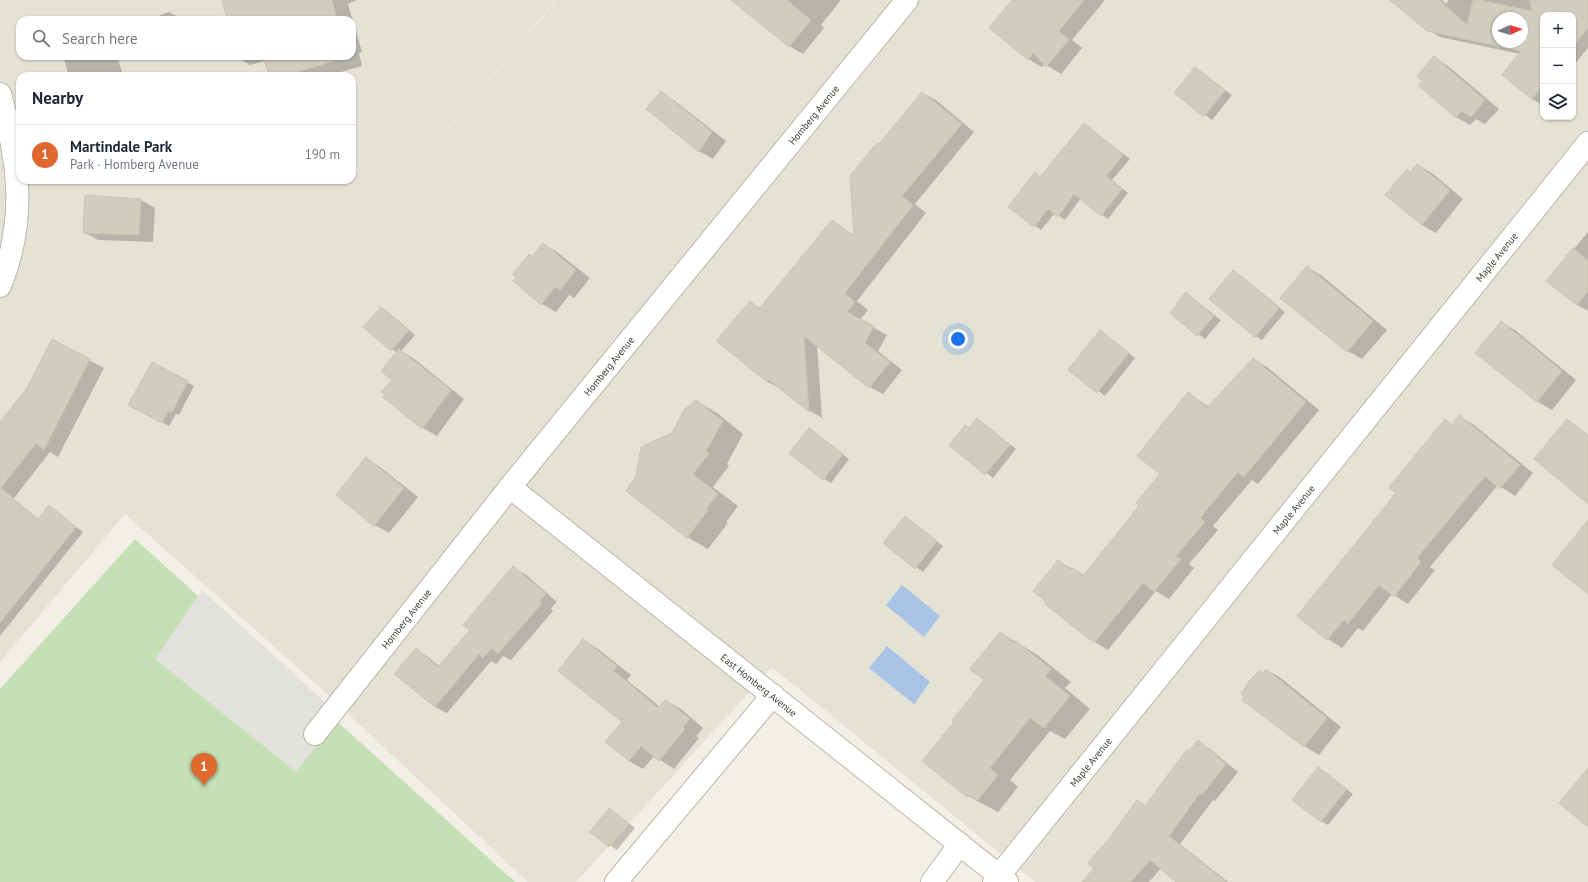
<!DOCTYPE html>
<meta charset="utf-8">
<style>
:root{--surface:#fff;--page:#f6f6f7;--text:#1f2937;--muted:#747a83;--line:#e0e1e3;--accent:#df682f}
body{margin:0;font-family:"PT Sans",sans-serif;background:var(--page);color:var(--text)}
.controls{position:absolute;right:12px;top:12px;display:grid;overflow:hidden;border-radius:8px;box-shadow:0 1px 3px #0004}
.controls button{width:36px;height:36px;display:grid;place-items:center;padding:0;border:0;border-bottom:1px solid var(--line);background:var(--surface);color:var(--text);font:20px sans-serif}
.compass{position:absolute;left:1492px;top:12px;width:36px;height:36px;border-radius:50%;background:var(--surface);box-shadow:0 1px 3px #0004;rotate:86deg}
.you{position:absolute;left:958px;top:339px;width:14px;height:14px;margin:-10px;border:3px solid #fff;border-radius:50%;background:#1a73e8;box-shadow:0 0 0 6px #1a73e833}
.badge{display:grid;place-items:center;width:26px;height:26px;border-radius:50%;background:var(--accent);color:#fff;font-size:13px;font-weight:700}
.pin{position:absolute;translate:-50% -33px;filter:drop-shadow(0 1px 2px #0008)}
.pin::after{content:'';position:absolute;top:21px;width:14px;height:12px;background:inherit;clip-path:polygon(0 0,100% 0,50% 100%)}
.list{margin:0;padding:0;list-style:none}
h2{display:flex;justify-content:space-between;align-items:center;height:52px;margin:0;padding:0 16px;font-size:17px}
h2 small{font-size:13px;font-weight:400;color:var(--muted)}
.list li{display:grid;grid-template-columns:26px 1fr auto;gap:12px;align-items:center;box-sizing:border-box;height:60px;padding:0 16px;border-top:1px solid var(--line)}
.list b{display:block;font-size:15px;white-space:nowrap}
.list p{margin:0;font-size:13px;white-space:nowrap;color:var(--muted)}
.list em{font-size:13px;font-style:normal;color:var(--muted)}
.icon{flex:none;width:22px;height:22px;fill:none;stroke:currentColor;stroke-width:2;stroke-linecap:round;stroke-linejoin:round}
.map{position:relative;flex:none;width:1588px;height:882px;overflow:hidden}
.search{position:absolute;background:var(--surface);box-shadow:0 1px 3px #0004;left:16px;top:16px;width:340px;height:44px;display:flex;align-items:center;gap:10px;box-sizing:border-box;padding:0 14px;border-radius:12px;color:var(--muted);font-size:15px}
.panel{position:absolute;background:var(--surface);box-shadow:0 1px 3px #0004;left:16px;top:72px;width:340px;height:112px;border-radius:12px}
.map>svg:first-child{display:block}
.residential{fill:#e4e2d5;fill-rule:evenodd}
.green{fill:#c4e0b4}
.parking{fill:#e2e1de}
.water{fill:#a9c3e7}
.shadow{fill:#0003;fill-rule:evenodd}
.building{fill:#d1cdbd;stroke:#cbc5b1;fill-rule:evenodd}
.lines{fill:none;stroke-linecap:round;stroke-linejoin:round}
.minor-casing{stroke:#bbb8aa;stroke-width:24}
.minor{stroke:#fff;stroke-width:22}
.labels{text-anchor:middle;stroke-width:4;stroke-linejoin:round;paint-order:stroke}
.street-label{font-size:10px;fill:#434036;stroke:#fff}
</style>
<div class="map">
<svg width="1588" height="882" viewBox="0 0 1588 882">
<rect width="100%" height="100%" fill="#f1efe6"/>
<path class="residential" d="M 0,0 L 556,0 L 275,335 L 557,0 L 1588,0 L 1588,882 L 1035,882 L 772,667 L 576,882 L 528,882 L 314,682 L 125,514 L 0,662 ZM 1543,15 L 1573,15 L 1573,117 L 1543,117 ZM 1498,18 L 1522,18 L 1522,42 L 1498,42 ZM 20,20 L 352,20 L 352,56 L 20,56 ZM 20,76 L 352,76 L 352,180 L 20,180 Z"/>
<path class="green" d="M 135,539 L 515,882 L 0,882 L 0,689 Z"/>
<path class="parking" d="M 202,590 L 340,716 L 296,772 L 155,659 Z"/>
<path class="water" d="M 902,585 L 940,616 L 924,637 L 886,605 Z
M 887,646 L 930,682 L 914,704 L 869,668 Z"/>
<path class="shadow" d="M 223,0 L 357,0 L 348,4 L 362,52 L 359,53 L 362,66 L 327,76 L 270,76 L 265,61 L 250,65 L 234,56 L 352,56 L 352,20 L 224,20 L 228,19 Z
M 743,0 L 841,0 L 821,25 L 824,28 L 803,54 L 789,46 Z
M 1013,0 L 1105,0 L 1072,40 L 1082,48 L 1061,74 L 1045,64 L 1042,67 L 1028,59 Z
M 1418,0 L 1442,0 L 1446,4 L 1449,0 L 1588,0 L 1588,48 L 1573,66 L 1573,15 L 1543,15 L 1543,105 L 1532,99 L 1520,54 L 1440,37 L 1428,30 ZM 1498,18 L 1522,18 L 1522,42 L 1498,42 Z
M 169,12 L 176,16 L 177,20 L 147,20 Z
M 63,56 L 117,56 L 122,72 L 109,76 L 69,76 Z
M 1434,57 L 1448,66 L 1499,109 L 1485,124 L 1476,119 L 1470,125 L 1456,117 L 1424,81 Z
M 1196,68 L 1232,95 L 1212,120 L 1176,93 Z
M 661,93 L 675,101 L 726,141 L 713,159 L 699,151 Z
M 923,93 L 936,100 L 974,132 L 915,204 L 926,213 L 857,301 L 868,310 L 860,320 L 887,335 L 878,351 L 902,370 L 883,394 L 870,387 L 817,345 L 822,418 L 810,411 L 782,388 L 781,389 L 768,382 L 718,341 L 750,303 L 760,308 L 833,221 L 855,236 L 881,144 Z
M 1084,124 L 1130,159 L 1112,180 L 1128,193 L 1108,219 L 1081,198 L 1065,220 L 1055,213 L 1041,230 L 1009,207 L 1035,173 L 1041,177 Z
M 1418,165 L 1432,173 L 1463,199 L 1436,233 L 1422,225 L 1387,195 L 1407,171 L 1411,173 Z
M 141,200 L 155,208 L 153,242 L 98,240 L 84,232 Z
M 1588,232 L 1588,311 L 1577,305 L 1548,280 Z
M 543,244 L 557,252 L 590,278 L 574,298 L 569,295 L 556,312 L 542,304 L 514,281 Z
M 1307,267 L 1321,275 L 1387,330 L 1362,359 L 1348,351 L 1281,298 Z
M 1233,271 L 1240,275 L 1285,312 L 1262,340 L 1255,336 Z
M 1187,294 L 1221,320 L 1205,339 L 1171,313 Z
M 381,308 L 388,312 L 415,335 L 401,351 L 413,358 L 464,399 L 437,436 L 423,428 L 385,397 L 393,380 L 397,353 L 365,327 Z
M 1501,322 L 1515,330 L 1576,380 L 1552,410 L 1538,402 L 1477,353 Z
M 1100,331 L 1135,358 L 1105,396 L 1069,370 Z
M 53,341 L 104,368 L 58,457 L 50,452 L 0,516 L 0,423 L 28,388 Z
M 1253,359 L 1267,367 L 1319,410 L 1258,484 L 1252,480 L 1213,526 L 1218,530 L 1189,564 L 1194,568 L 1169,599 L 1156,591 L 1108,650 L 1095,642 L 1046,604 L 1058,561 L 1084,575 L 1140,506 L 1161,474 L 1188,393 L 1209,407 Z
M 152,363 L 194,386 L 179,415 L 176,414 L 169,426 L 137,409 Z
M 696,401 L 717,413 L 743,434 L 727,464 L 729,466 L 713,487 L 738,506 L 726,522 L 728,523 L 708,549 L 687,537 L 673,434 Z
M 1460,417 L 1474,425 L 1533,473 L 1515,496 L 1498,485 L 1430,567 L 1435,570 L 1408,604 L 1392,594 L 1363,631 L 1358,628 L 1342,648 L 1328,639 L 1299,616 L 1397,493 L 1446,421 L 1453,425 Z
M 977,419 L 1016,449 L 993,478 L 950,445 L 969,429 Z
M 1568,420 L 1588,435 L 1588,503 Z
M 810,429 L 849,459 L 831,483 L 824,479 Z
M 366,459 L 380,467 L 418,497 L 389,533 L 375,525 Z
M 49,507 L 83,532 L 0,636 L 0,570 Z
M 905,517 L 943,546 L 923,572 L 884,543 Z
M 513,568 L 525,574 L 557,602 L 551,608 L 553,611 L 511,660 L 503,656 L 496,664 L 491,661 L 447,713 L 435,707 L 396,673 L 416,650 L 428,657 L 439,666 L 471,630 Z
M 1001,633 L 1036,654 L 1071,682 L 1065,688 L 1090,709 L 1065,739 L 1050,731 L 1010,780 L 1018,787 L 998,812 L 968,796 L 955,722 L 986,680 Z
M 584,640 L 598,649 L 631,675 L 627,680 L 660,707 L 667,701 L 681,709 L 703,728 L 696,736 L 699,738 L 674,769 L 654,756 L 643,769 L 629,761 L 623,722 Z
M 1267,670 L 1281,678 L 1341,727 L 1319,755 L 1304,746 L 1243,699 Z
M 1198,742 L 1210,749 L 1238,772 L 1215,801 L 1213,800 L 1180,844 L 1228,882 L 1178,882 L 1161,868 L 1149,882 L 1089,882 L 1112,836 L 1137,801 L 1146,806 Z
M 1318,768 L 1353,794 L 1328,825 L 1321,821 Z
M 610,809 L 635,828 L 617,850 L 591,831 Z"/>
<path class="building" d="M 222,0 L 332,0 L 337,20 L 222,20 L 227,18 Z
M 731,0 L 787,0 L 811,20 L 789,47 Z
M 1012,0 L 1084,0 L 1059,31 L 1069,40 L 1046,67 L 1033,53 L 1028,60 L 989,28 Z
M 1390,0 L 1439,0 L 1467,25 L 1473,0 L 1480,0 L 1532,11 L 1530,0 L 1588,0 L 1588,28 L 1573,46 L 1573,15 L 1543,15 L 1543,85 L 1532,99 L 1502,75 L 1521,51 L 1427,31 ZM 1498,18 L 1522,18 L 1522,42 L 1498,42 Z
M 263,56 L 347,56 L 347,57 L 297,72 L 298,76 L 269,76 Z
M 1434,56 L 1485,100 L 1471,117 L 1461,111 L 1456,118 L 1418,85 L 1422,81 L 1417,76 Z
M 1195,67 L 1225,90 L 1204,117 L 1174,93 Z
M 661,91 L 712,132 L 699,152 L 646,109 Z
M 922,92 L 962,124 L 902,196 L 913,205 L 845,293 L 855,302 L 847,312 L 874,326 L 865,343 L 890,362 L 869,388 L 804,336 L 809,412 L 769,380 L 767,382 L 716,341 L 750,301 L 759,309 L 832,220 L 854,236 L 850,176 L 875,145 L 880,143 Z
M 1084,123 L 1123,155 L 1106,176 L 1122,189 L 1101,216 L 1074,194 L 1058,217 L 1048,209 L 1034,227 L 1008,207 L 1035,172 L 1040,177 Z
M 1417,164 L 1450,190 L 1422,225 L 1385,195 L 1407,169 L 1410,173 Z
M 85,195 L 141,199 L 139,235 L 83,233 Z
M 543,243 L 576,270 L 560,290 L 555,287 L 541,305 L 513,281 L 516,277 L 513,274 L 529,254 L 532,256 Z
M 1573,248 L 1588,261 L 1588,291 L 1577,305 L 1546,281 Z
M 1307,266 L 1373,321 L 1347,352 L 1280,298 Z
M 1233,270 L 1279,308 L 1255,337 L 1209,299 Z
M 1186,292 L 1214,316 L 1197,336 L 1170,313 Z
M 381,307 L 409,330 L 391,351 L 363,327 Z
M 1501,321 L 1562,371 L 1537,402 L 1475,353 Z
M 1100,330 L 1129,353 L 1097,393 L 1068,370 Z
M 52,339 L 90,359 L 44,450 L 36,443 L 1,488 L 38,519 L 49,505 L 76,527 L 0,623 L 0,422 L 27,388 Z
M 399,349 L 451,390 L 422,429 L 383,397 L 385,395 L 381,392 L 392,380 L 381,371 Z
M 1253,358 L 1306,402 L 1244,477 L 1238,472 L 1200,518 L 1205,522 L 1176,556 L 1181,559 L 1154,592 L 1143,583 L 1094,643 L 1045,604 L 1046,602 L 1033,591 L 1058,560 L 1071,570 L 1073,568 L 1083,576 L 1139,506 L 1136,503 L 1160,474 L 1137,456 L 1188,392 L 1207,408 Z
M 152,362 L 188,381 L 172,412 L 168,411 L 162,423 L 128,405 Z
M 696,400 L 723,421 L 706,451 L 709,454 L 693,474 L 718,494 L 706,509 L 708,510 L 687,538 L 626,491 L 636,476 L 641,447 L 672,433 L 684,410 Z
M 1459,415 L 1520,465 L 1500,489 L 1485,476 L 1417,558 L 1421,562 L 1394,597 L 1379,585 L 1348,624 L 1344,620 L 1327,640 L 1297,616 L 1396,493 L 1389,487 L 1445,419 L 1452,425 Z
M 977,418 L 1010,445 L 985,475 L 949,445 L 965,425 L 969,428 Z
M 1567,419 L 1588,436 L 1588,504 L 1534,459 Z
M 809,428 L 843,454 L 823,480 L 789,453 Z
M 366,457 L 404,488 L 374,526 L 336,495 Z
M 905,516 L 937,541 L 915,569 L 883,543 Z
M 1588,520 L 1588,594 L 1552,565 Z
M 513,566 L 546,594 L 540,601 L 542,603 L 498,654 L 492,648 L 483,658 L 479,654 L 435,707 L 394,674 L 416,648 L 438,667 L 470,630 L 463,625 Z
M 1000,632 L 1014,643 L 1016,641 L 1051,669 L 1045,676 L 1070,696 L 1044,728 L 1030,718 L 990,768 L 998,775 L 977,801 L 969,795 L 967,797 L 922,761 L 954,722 L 952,721 L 984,680 L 970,669 Z
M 583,639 L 617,666 L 614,671 L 658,708 L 666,700 L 690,719 L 683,727 L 685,729 L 659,761 L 641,746 L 629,761 L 605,742 L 622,722 L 558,671 Z
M 1266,669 L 1327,718 L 1304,747 L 1242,700 L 1244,696 L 1241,694 L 1251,679 L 1259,671 L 1263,674 Z
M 1198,740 L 1226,764 L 1202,795 L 1200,793 L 1169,836 L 1226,882 L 1176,882 L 1150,860 L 1131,882 L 1082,882 L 1094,868 L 1088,863 L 1111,836 L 1137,800 L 1145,806 L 1187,749 L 1189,751 Z
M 1318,767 L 1347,789 L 1321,822 L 1292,800 Z
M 1588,768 L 1588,827 L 1559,803 Z
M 609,808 L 629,824 L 609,847 L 590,832 Z"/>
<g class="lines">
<g class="minor-casing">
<g id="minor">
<path d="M 0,94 C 19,162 27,219 0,286"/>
<path id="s1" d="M 510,487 L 1007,882"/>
<path id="s2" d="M 315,734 L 510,487 L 907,0"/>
<path d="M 616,882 L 773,695"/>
<path d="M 932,882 L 960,844"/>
<path id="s3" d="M 994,882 L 1588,143"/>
</g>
</g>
<use href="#minor" class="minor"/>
</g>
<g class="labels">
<g class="street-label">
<text dy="4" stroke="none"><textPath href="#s2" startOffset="795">Homberg Avenue</textPath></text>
<text dy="4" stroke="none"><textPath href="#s3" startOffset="802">Maple Avenue</textPath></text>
<text dy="4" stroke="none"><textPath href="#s2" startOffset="471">Homberg Avenue</textPath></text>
<text dy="4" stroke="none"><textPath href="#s3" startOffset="478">Maple Avenue</textPath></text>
<text dy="4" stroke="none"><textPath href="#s2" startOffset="147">Homberg Avenue</textPath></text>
<text dy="4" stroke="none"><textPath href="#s1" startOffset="318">East Homberg Avenue</textPath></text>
<text dy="4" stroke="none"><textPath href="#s3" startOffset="154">Maple Avenue</textPath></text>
</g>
</g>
</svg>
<div class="controls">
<button>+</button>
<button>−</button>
<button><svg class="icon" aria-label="layers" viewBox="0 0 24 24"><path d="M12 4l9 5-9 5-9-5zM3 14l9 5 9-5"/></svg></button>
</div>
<svg class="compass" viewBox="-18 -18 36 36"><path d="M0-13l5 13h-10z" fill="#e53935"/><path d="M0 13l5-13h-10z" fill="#747a83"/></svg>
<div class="you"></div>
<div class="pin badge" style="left:204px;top:786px">1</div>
<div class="search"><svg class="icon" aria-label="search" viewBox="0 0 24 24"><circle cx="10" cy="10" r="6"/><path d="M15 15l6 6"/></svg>Search here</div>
<section class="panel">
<h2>Nearby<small></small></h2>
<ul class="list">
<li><span class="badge">1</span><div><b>Martindale Park</b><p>Park · Homberg Avenue</p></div><em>190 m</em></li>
</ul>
</section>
</div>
